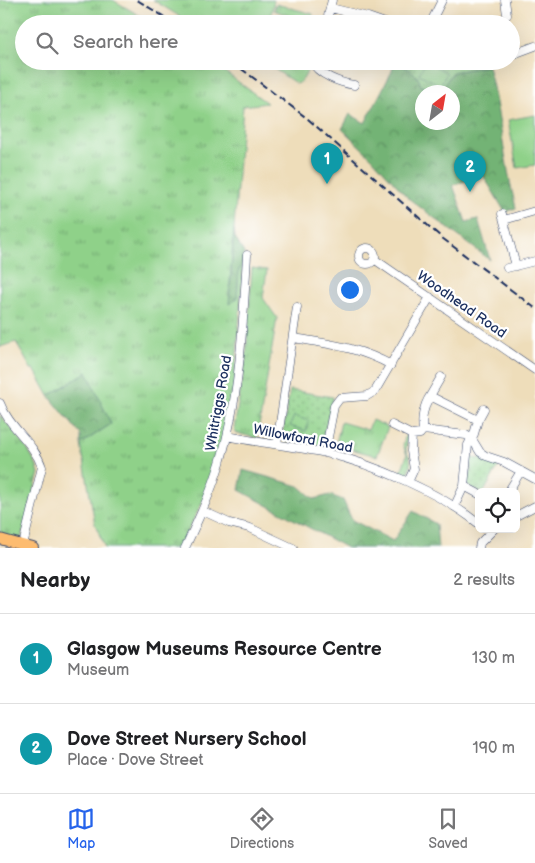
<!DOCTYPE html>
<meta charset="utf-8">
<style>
:root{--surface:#fff;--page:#f2f2f2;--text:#202124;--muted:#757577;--line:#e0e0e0;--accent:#2563eb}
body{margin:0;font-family:"Balsamiq Sans",sans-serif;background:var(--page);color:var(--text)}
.controls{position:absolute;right:15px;bottom:15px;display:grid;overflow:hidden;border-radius:8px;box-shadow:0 5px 20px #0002}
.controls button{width:45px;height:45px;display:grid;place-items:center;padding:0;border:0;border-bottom:1px solid var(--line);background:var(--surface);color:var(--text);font:25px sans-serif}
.compass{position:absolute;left:415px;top:85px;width:45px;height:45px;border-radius:50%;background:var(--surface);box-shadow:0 5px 20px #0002;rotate:31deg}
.you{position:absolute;left:349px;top:289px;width:18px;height:18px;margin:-12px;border:4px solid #fff;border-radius:50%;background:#1a73e8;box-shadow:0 0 0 8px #1a73e833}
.badge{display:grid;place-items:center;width:32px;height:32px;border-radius:50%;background:var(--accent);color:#fff;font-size:16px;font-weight:700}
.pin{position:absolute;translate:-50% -41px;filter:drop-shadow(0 1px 2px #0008)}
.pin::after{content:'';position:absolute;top:26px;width:18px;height:15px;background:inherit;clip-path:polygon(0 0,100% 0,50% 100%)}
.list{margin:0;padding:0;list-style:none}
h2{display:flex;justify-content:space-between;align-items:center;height:65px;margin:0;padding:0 20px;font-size:21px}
h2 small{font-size:16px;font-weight:400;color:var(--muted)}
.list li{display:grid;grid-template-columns:32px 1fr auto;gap:15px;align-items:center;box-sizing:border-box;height:90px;padding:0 20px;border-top:1px solid var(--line)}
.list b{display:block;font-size:19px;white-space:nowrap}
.list p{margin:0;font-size:16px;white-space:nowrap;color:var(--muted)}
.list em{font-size:16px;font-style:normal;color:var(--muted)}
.icon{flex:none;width:28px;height:28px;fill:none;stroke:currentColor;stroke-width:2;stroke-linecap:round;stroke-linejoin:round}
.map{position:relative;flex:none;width:535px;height:548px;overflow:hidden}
.search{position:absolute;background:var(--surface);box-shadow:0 5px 20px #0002;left:15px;right:15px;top:15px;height:55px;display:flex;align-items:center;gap:12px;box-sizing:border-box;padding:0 18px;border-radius:28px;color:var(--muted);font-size:19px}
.sheet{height:245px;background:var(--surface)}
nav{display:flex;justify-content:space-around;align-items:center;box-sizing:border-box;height:70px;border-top:1px solid var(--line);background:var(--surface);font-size:14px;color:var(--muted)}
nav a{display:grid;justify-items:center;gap:2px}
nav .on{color:var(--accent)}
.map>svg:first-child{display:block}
.grass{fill:url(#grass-tufts);stroke:#558074}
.forest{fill:url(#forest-crowns);stroke:#47716a;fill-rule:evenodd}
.park{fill:url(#park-dots);stroke:#558074}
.pitch{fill:#8fd189;stroke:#558074}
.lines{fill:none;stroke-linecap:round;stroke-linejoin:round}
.minor-casing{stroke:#3b496c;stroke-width:9}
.major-casing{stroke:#3b496c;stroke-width:12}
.minor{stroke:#fff;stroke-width:8}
.major{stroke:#fdbc70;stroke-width:10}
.rail{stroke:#1b2f5e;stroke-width:2;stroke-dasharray:8 4;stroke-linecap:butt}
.labels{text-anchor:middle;stroke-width:4.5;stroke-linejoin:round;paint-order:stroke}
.street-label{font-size:14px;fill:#1b2f5e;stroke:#fff}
</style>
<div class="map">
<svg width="535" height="548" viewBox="0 0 535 548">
<defs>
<pattern id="grass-tufts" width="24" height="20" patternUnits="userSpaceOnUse" patternTransform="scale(1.25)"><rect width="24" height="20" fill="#8fd189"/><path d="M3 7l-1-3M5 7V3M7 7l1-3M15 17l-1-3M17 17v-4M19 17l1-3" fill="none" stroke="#74aa73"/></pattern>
<pattern id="forest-crowns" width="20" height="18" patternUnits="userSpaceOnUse" patternTransform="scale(1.25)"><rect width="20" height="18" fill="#73b375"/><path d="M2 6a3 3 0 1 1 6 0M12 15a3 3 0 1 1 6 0" fill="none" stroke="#5e9263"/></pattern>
<pattern id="park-dots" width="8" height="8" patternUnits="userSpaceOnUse" patternTransform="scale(1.25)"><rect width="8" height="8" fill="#8fd189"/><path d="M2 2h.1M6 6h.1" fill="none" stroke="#74aa73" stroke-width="1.8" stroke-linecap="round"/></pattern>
</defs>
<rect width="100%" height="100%" fill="#fff"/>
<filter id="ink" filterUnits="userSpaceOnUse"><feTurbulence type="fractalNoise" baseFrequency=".02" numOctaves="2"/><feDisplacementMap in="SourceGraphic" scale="10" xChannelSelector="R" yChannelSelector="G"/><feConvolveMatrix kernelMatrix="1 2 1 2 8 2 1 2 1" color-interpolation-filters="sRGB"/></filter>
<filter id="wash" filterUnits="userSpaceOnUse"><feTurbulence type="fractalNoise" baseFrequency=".0096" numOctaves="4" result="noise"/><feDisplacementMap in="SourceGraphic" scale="20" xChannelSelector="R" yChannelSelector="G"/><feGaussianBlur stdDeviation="1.12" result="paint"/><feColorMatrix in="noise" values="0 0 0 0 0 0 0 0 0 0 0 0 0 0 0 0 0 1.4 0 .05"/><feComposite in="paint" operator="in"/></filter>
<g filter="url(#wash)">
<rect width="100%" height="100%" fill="#eeddba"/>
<path class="grass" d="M 0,0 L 113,0 L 154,24 L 24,24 L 24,61 L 210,61 L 267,103 L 243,106 L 229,295 L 237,299 L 239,269 L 243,267 L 235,380 L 224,435 L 207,493 L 179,548 L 105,548 L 95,524 L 81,444 L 111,424 L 86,372 L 49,396 L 34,369 L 31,369 L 16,342 L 0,347 Z
M 153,0 L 274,0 L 272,11 L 266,24 L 192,24 Z
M 276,4 L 313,14 L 311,24 L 274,10 Z
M 262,61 L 308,61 C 309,68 305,81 297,84 Z
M 394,61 L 455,61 L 471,66 L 488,66 L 453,72 L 440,90 L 421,86 L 410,70 Z
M 252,268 L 267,270 L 263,298 L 277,318 L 257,438 L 236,433 L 234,429 L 246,358 Z
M 0,415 C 14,433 33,451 39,473 L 20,542 L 0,535 Z
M 372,420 L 388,427 L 377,456 L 343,447 L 336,443 L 341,422 L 368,430 Z
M 406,434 L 409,439 L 407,441 L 406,451 C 412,458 411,466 408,475 L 404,476 L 400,474 L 407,455 L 403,445 Z"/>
<path class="forest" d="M 394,62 C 405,67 419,72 421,86 L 440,90 L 453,72 L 488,66 C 500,112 504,161 516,208 L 505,212 L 483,175 L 453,185 L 466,222 L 478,219 L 490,260 L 408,198 L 373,159 L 342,129 L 350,114 L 365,123 L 392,71 ZM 422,92 L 452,92 L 452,122 L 422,122 Z
M 234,229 L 235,238 L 244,253 L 243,267 L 239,269 L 237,299 L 229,304 Z
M 87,372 L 111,424 L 81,444 L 81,435 L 49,396 Z
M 243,470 L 299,486 L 314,499 L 330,495 L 343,500 L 352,520 L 393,541 L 413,511 L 436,524 L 438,548 L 347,548 L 239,490 Z"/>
<path class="park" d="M 290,390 L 333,397 L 322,442 L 317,446 L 284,441 L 282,437 Z
M 470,458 L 485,459 L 486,462 L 499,465 L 484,492 L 480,492 L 467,485 C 468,479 470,475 471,469 C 471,464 469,463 470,458 Z"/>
<path class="pitch" d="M 426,61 L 447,73 L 440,85 L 419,74 Z
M 535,115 L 535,165 L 517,168 L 508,120 Z
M 294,416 L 309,421 L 306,431 L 290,426 Z"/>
</g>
<g filter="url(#ink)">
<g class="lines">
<g class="minor-casing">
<path id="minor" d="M 505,0 L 507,15
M 331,8 L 368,17 L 388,24
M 326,24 L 332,0
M 430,24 L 442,0
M 511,55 L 535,46
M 312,61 C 317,75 341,83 354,85
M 473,61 L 491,61
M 502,214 L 516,266
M 504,220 L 535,211
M359 256a8 8 0 1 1 16 0a8 8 0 1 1-16 0Z
M 374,259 L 535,370
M 507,268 L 535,261
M 294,338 C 329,344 359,347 391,365
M 430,396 L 441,377
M 0,403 C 9,428 34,442 42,467 L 23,545
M 478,420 L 484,409
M 392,425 L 412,435
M 423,430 C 421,418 424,405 430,396 L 478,420 L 474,434 L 468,445 L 464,486 L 457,501
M 423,430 L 466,435 L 472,439 L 480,452 L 486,456 L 504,462 L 535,479
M 227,436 C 260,443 293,446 326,453 C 373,464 441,493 479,524
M 277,444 L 297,307
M 325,453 L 334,406 L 340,398 L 367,396 L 375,391 L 430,297
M 408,482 L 414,469 L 411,451 L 412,435 L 420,434 L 423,430
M 464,486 L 479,494
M 508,492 L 521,471
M 203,511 L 229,523 L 250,528 L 293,548
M 516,516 L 535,506
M 185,548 C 198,520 211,493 220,463 C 240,396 243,325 247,255
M 479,548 L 480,543 L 494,529"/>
</g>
<g class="major-casing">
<path id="major" d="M 0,539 L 33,548"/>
</g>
<use href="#minor" class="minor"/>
<use href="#major" class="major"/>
<path class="rail" d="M 137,0 L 176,24
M 231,61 L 308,119 L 442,238 L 535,308"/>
</g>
</g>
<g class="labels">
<g class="street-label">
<text transform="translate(462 304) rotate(35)" y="5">Woodhead Road</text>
<text transform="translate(218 403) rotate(-80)" y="5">Whitriggs Road</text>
<text transform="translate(303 438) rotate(11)" y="5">Willowford Road</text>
</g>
</g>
</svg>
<div class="controls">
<button><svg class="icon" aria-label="locate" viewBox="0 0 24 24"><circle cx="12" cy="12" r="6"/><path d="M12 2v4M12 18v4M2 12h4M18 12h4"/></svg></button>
</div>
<svg class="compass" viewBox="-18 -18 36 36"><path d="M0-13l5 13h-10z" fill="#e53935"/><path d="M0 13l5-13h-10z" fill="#757577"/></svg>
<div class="you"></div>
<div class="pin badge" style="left:327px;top:184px;background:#0f9aa8">1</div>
<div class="pin badge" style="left:470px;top:192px;background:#0f9aa8">2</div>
<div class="search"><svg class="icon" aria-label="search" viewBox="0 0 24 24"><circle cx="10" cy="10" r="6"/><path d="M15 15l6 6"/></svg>Search here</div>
</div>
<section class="sheet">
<h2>Nearby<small>2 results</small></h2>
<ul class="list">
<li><span class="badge" style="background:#0f9aa8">1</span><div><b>Glasgow Museums Resource Centre</b><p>Museum</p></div><em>130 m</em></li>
<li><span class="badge" style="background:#0f9aa8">2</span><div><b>Dove Street Nursery School</b><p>Place · Dove Street</p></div><em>190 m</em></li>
</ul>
</section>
<nav>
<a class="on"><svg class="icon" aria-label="map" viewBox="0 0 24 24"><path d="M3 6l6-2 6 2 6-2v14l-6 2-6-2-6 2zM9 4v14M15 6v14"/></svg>Map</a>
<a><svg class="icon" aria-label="directions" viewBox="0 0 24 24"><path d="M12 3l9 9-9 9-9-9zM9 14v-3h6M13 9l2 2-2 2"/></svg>Directions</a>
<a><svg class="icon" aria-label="saved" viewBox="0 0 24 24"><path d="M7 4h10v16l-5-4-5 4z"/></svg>Saved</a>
</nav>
